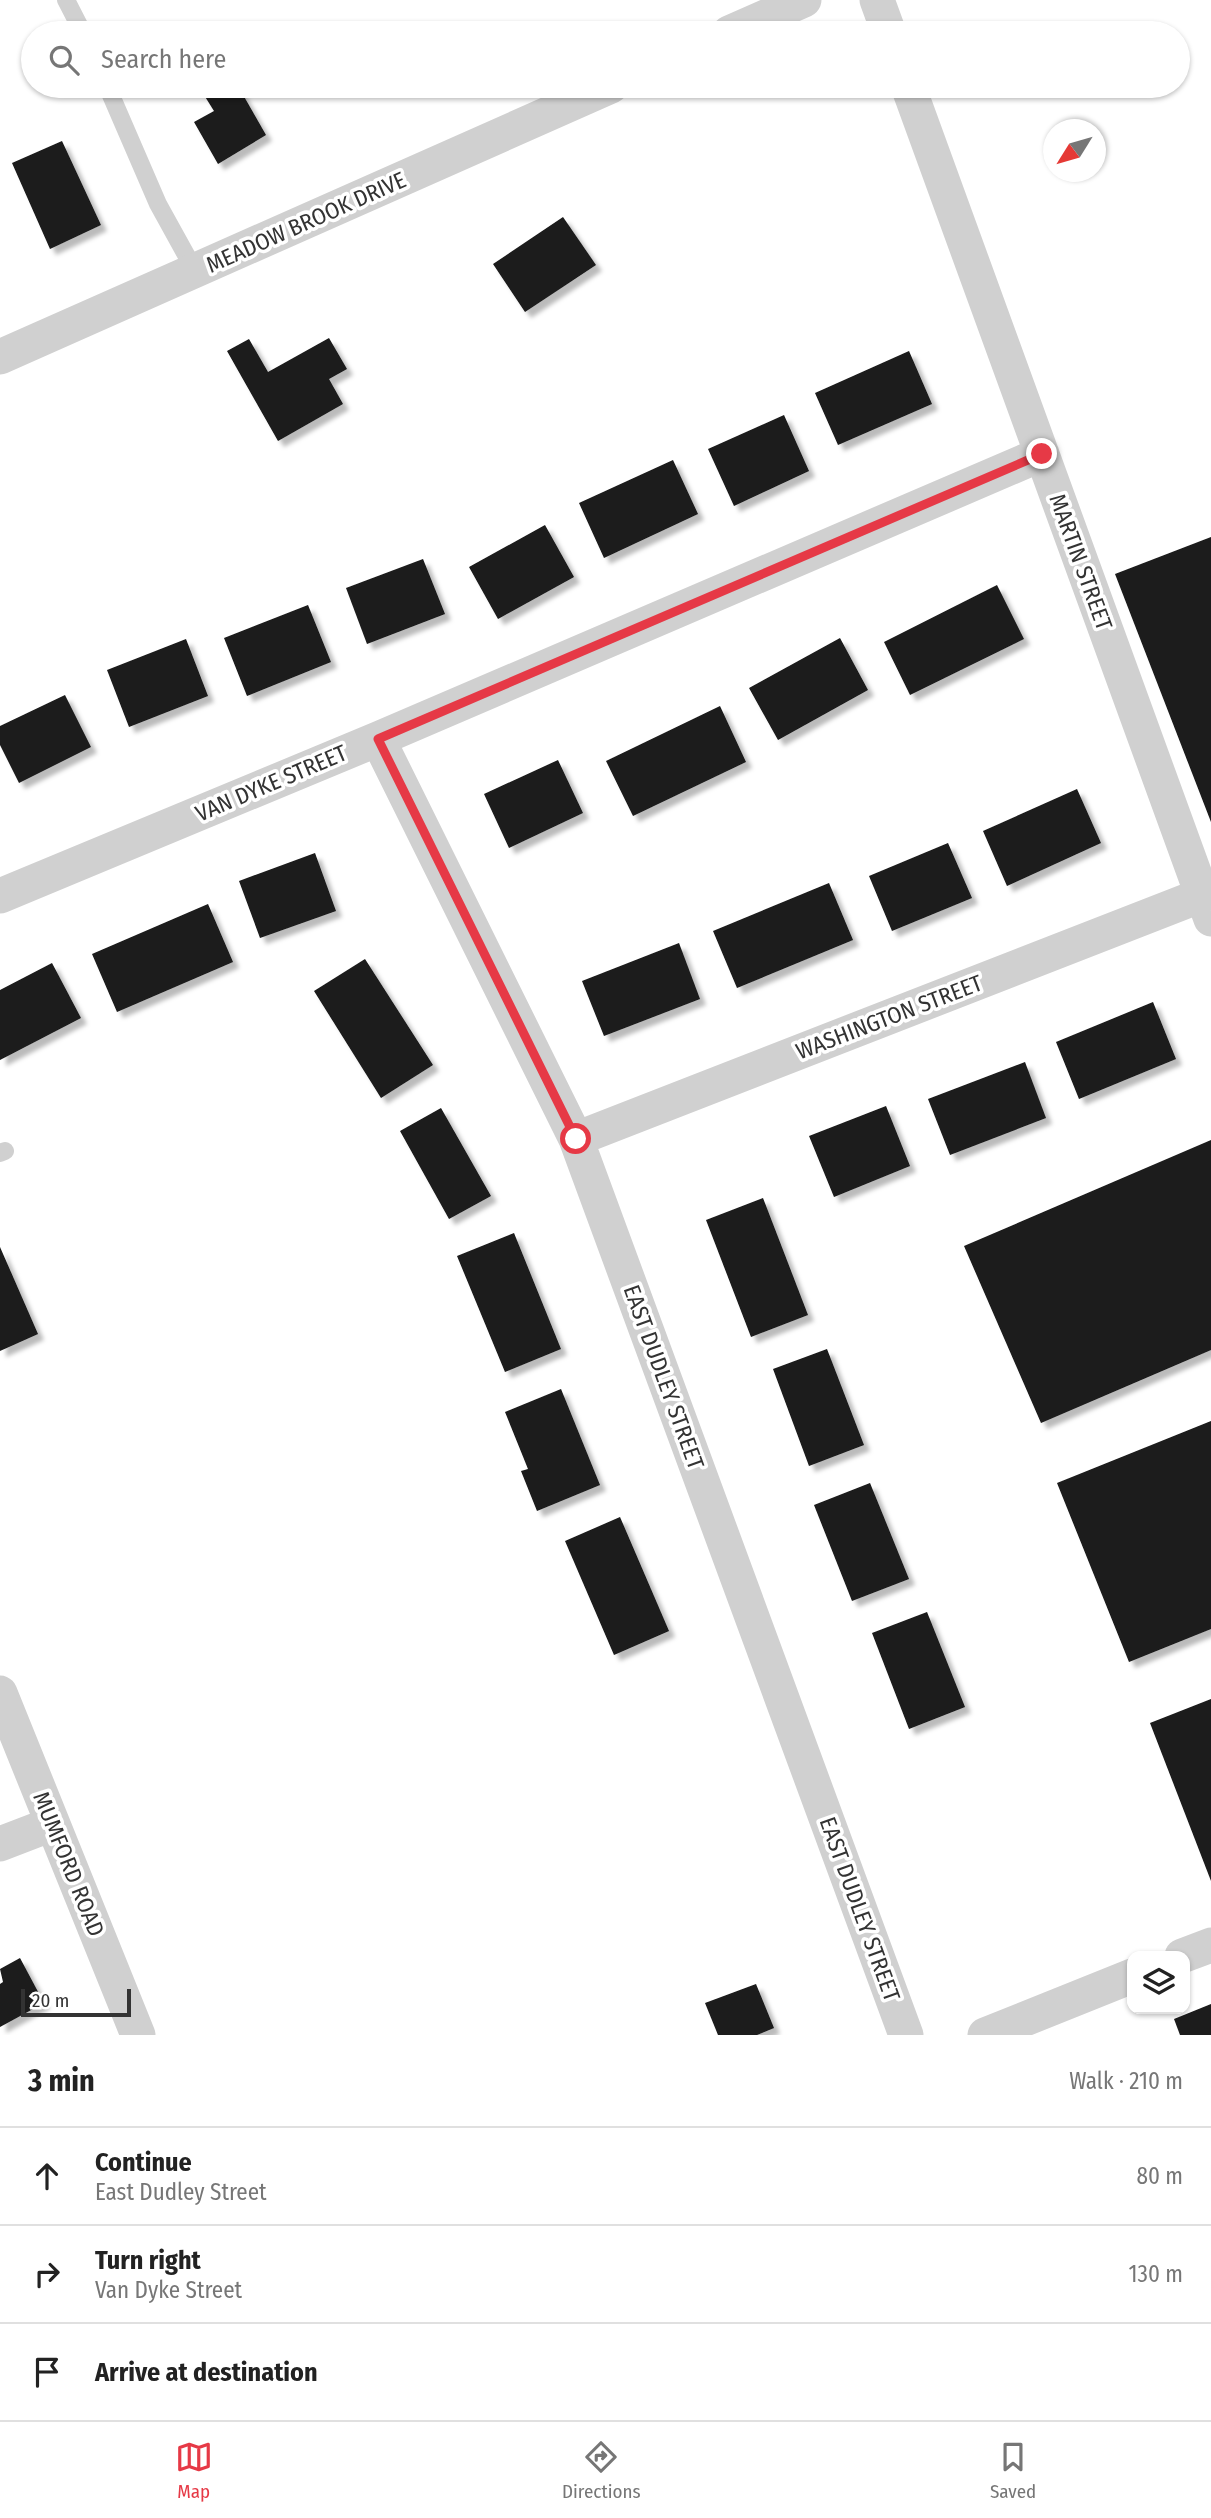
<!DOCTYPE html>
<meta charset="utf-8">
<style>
:root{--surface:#fff;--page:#f2f2f2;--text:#222;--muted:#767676;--line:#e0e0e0;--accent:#e63946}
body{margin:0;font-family:"Fira Sans Condensed",sans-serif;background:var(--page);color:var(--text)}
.controls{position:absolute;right:21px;bottom:21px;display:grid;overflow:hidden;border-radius:14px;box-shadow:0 2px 5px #0004}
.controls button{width:63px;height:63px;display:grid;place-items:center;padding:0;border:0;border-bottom:2px solid var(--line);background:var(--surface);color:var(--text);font:35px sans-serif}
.compass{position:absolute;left:1043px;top:119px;width:63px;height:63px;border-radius:50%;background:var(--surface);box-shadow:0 2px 5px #0004;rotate:233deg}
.scale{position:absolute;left:21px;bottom:18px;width:110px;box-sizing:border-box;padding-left:7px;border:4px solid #333;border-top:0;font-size:19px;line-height:24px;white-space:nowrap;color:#333;-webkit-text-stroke:5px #fff;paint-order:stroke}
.stop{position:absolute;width:21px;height:21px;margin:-16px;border:5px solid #e63946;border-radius:50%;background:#fff}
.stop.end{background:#e63946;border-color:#fff;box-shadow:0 2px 7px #0008}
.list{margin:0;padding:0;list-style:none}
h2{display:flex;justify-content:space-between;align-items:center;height:91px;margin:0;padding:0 28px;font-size:30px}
h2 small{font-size:23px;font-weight:400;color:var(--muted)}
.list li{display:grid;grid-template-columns:46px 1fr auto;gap:21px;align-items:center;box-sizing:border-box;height:98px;padding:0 28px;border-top:2px solid var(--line)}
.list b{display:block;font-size:26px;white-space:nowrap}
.list p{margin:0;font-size:23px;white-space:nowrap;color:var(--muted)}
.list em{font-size:23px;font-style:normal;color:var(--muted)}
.icon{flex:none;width:38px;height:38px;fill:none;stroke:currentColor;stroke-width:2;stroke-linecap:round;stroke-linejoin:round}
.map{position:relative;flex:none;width:1211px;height:2035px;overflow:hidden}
.search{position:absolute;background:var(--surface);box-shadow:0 2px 5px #0004;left:21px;right:21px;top:21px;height:77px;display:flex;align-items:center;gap:18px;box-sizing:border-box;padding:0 24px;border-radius:38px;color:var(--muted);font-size:26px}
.sheet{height:385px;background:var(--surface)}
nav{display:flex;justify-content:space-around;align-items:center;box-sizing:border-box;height:98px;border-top:2px solid var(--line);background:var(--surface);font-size:19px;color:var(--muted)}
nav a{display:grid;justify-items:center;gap:4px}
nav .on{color:var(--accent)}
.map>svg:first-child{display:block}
.building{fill:#1a1a1a;filter:url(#shadow)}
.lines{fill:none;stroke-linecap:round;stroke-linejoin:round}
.service{stroke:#d0d0d0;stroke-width:18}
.minor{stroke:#d0d0d0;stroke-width:35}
.route{stroke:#e63946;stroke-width:9}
.labels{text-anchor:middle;stroke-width:7;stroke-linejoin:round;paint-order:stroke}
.street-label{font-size:23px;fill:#333;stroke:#fff}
</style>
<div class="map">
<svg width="1211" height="2035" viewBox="0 0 1211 2035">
<defs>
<filter id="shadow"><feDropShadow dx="6" dy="6" stdDeviation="2" flood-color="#0004"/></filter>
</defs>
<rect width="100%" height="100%" fill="#fff"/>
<path class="building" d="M 220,86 L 238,86 L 266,135 L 218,164 L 194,122 L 214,111 L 204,95 Z
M 62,141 L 101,225 L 50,249 L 12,163 Z
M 563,217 L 596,265 L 525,312 L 493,264 Z
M 329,338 L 347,369 L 329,379 L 343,404 L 278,441 L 227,351 L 249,339 L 268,372 Z
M 909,351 L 932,404 L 838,445 L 815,393 Z
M 784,415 L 809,471 L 734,506 L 708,449 Z
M 673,460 L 698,514 L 604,558 L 579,503 Z
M 545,525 L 574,577 L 498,619 L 469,567 Z
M 1211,537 L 1211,822 L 1115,574 Z
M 423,559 L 445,614 L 367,644 L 346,588 Z
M 997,585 L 1024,639 L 910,695 L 884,642 Z
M 308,605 L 331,662 L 247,696 L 224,638 Z
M 840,638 L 868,690 L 778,740 L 749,688 Z
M 186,639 L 208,696 L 129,727 L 107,670 Z
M 65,695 L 91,747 L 19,783 L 0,745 L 0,726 Z
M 720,706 L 746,762 L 633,816 L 606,761 Z
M 558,760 L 583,813 L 509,848 L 484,794 Z
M 1077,789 L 1101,843 L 1007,886 L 983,831 Z
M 948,843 L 972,898 L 892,931 L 869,876 Z
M 315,853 L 336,911 L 260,938 L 239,881 Z
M 829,883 L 853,940 L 737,988 L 713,931 Z
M 208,904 L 233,962 L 117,1012 L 92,954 Z
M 679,943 L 700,999 L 604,1036 L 582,981 Z
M 365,959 L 433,1065 L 381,1098 L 314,991 Z
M 52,963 L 81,1018 L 0,1060 L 0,990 Z
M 1153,1002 L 1176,1059 L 1079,1099 L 1056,1042 Z
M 1025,1062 L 1046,1118 L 950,1155 L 928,1099 Z
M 886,1106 L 910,1166 L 834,1197 L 809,1136 Z
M 441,1108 L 491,1196 L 449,1219 L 400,1131 Z
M 1211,1140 L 1211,1350 L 1041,1423 L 964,1246 Z
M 763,1198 L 808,1315 L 751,1337 L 706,1220 Z
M 514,1233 L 561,1349 L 505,1372 L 457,1256 Z
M 0,1247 L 38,1334 L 0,1351 Z
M 827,1349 L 864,1445 L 809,1466 L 773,1369 Z
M 561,1389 L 600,1485 L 537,1511 L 521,1471 L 528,1469 L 505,1412 Z
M 1211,1421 L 1211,1629 L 1129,1662 L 1057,1483 Z
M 870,1483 L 909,1579 L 852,1601 L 814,1505 Z
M 620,1517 L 669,1631 L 614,1655 L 565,1541 Z
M 927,1612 L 965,1707 L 909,1729 L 872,1633 Z
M 1211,1699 L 1211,1881 L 1150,1723 Z
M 20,1958 L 44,2003 L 0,2027 L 0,1984 L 3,1982 L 0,1969 Z
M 756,1984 L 774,2028 L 757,2035 L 718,2035 L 705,2003 Z
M 1211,2004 L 1211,2035 L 1180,2035 L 1174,2019 Z"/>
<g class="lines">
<path class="service" d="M 66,0 L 83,33
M 107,86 L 158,204 L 195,271
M 0,1153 L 5,1151"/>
<path class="minor" d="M 877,0 L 889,33
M 729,33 L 804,0
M 908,86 L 1211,919
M 0,357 L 611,86
M 378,739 L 576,1139 L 906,2035
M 0,896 L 378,739 L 1042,454
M 576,1139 L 1202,895
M 0,1693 L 138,2035
M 0,1844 L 52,1824
M 1182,1956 L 1211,1945
M 985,2035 L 1132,1976"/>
</g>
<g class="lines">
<path class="route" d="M 576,1139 L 378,739 L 1042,454"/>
</g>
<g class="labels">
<g class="street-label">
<text transform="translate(306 222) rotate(-24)" y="8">MEADOW BROOK DRIVE</text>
<text transform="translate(1081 562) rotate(70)" y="8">MARTIN STREET</text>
<text transform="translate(271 783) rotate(-23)" y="8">VAN DYKE STREET</text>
<text transform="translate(889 1017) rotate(-21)" y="8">WASHINGTON STREET</text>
<text transform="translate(664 1377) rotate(70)" y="8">EAST DUDLEY STREET</text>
<text transform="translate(69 1864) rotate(68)" y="8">MUMFORD ROAD</text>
<text transform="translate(860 1909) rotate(70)" y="8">EAST DUDLEY STREET</text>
</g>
</g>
</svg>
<div class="controls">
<button><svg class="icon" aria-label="layers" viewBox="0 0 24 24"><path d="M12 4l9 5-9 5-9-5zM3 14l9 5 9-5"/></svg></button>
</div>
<svg class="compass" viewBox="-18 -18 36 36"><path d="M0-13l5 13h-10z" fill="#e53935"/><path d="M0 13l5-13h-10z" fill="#767676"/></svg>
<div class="scale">20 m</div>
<div class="stop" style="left:576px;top:1139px"></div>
<div class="stop end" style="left:1042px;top:454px"></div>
<div class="search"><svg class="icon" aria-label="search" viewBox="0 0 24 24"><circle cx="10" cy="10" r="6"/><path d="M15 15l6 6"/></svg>Search here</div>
</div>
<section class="sheet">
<h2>3 min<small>Walk · 210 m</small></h2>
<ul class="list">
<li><svg class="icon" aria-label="ahead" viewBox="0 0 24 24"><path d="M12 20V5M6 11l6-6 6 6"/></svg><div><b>Continue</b><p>East Dudley Street</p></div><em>80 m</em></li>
<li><svg class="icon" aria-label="right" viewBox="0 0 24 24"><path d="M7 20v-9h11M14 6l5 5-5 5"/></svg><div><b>Turn right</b><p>Van Dyke Street</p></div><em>130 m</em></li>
<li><svg class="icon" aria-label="arrive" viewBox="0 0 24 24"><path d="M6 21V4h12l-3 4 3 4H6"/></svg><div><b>Arrive at destination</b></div></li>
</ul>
</section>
<nav>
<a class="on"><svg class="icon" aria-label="map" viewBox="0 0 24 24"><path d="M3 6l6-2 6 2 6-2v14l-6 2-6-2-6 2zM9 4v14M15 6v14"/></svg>Map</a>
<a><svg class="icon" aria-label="directions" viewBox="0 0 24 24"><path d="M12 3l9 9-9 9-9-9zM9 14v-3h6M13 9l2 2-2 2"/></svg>Directions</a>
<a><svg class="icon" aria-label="saved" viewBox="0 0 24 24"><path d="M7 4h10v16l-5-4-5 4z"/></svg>Saved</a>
</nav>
